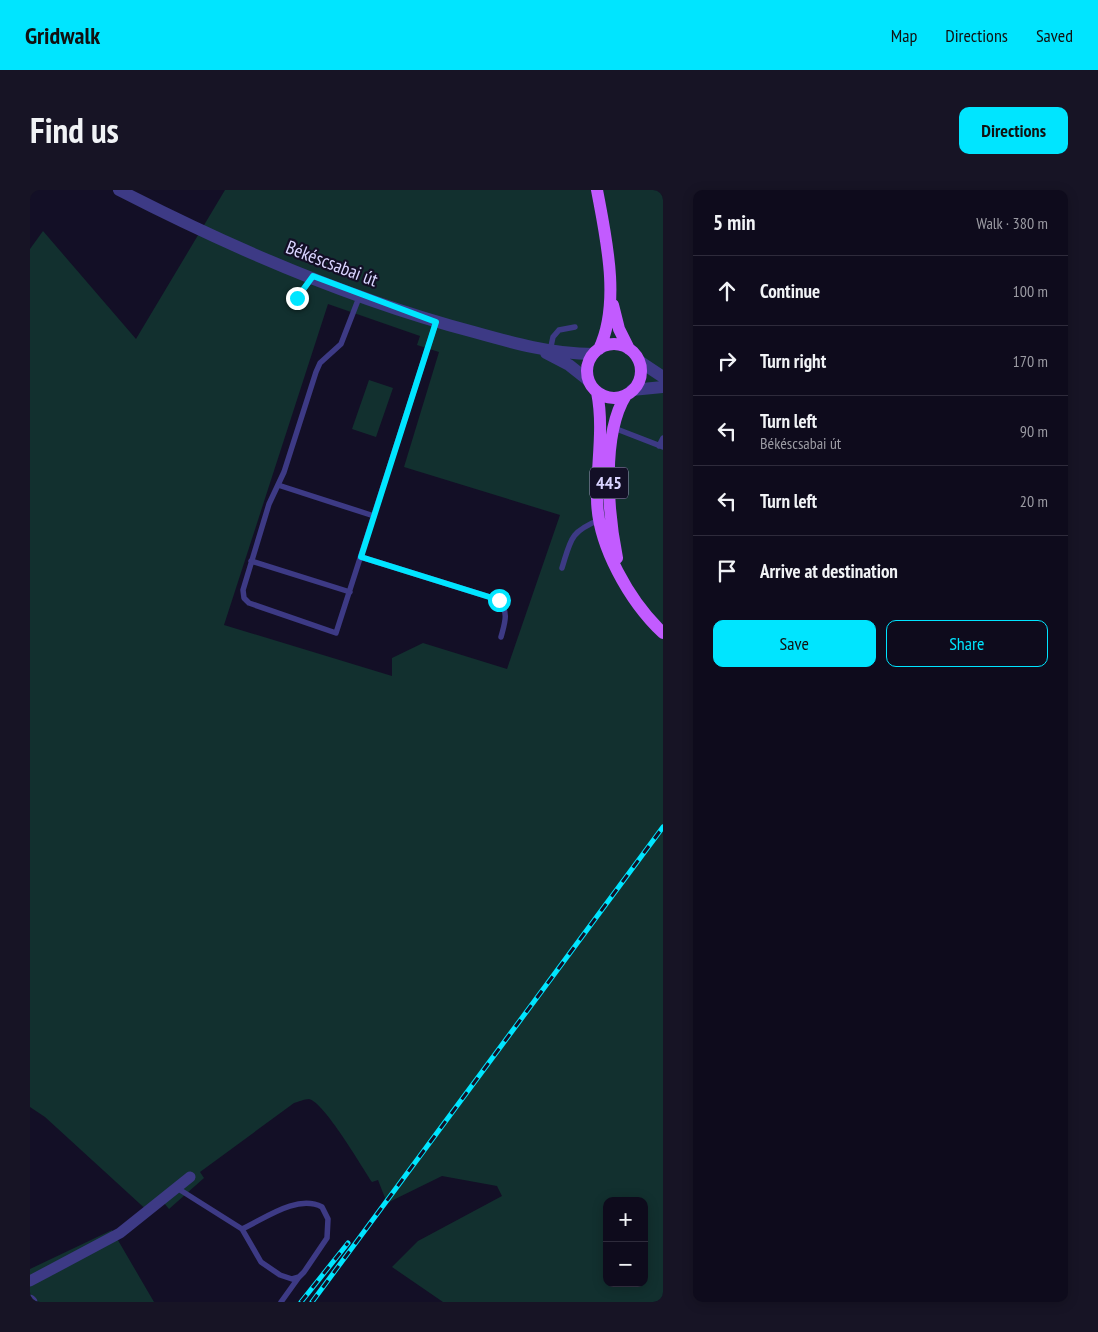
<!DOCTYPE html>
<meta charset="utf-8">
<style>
:root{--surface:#0e0b1c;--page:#171425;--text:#f1f3f6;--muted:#9b9ba3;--line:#2e2b3b;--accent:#00e5ff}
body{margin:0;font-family:"PT Sans Narrow",sans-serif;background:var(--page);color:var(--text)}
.controls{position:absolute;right:15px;bottom:15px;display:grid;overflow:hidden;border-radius:10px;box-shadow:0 2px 12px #0003}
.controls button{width:45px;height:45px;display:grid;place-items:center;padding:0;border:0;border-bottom:1px solid var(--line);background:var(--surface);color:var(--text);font:25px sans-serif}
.stop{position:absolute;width:15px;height:15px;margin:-11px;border:4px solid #00e5ff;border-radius:50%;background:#fff}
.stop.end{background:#00e5ff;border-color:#fff;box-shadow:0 1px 5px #0008}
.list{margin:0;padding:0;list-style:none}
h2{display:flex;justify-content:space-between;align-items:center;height:65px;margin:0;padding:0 20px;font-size:21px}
h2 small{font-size:16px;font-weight:400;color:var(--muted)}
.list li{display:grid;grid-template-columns:32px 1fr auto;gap:15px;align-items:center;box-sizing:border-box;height:70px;padding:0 20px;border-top:1px solid var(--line)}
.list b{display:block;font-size:19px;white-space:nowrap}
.list p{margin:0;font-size:16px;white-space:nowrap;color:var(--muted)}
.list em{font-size:16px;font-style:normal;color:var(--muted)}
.actions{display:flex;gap:10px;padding:15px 20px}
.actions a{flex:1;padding:11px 0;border:1px solid var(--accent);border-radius:10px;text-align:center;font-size:18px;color:var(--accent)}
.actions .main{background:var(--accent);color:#111}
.icon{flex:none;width:28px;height:28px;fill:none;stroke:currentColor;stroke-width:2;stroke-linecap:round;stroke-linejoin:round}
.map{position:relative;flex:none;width:633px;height:1112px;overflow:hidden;border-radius:10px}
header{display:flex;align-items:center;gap:30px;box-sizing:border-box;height:70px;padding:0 25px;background:var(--accent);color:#111}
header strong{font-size:24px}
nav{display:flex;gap:28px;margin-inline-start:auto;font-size:18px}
.intro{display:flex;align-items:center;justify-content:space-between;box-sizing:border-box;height:120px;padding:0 30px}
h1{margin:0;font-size:35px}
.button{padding:12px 22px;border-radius:10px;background:var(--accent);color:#111;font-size:18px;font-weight:700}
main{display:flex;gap:30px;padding:0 30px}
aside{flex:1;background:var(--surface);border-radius:10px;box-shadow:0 2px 12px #0003}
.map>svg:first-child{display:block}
.green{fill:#12302f;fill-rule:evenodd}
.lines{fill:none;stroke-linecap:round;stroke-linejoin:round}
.service{stroke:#3d3a85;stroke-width:5.5}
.minor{stroke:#3d3a85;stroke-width:11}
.tertiary{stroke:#3d3a85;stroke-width:12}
.primary{stroke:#c25bff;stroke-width:12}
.rail-casing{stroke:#00e5ff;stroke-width:5}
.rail{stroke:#130f26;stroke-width:3;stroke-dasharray:9;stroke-linecap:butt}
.route{stroke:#00e5ff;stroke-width:6}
.labels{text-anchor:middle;stroke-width:4.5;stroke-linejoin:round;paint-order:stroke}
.shield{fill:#130f26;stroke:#9e99be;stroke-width:1}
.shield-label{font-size:18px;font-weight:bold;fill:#d9d4ff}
.street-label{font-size:19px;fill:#d9d4ff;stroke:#130f26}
</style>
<header>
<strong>Gridwalk</strong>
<nav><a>Map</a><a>Directions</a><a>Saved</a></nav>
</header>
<div class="intro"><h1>Find us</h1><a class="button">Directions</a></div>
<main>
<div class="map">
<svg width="633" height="1112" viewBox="0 0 633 1112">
<rect width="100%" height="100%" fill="#130f26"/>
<path class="green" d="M 195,0 L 633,0 L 633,1112 L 413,1112 L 362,1077 L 388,1051 L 472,1006 L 467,996 L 412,986 L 357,1013 L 348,990 L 342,992 C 332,977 294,912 279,909 C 274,909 268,912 264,913 L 170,982 L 174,988 L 139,1019 L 134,1013 L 121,1024 L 15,927 L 0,917 L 0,59 L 13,41 L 106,149 ZM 298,114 L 390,146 L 387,155 L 409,162 L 374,277 L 530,325 L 477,479 L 393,453 L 362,468 L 362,486 L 194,435 ZM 577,1011 L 614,1011 L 614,1093 L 577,1093 Z
M 339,190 L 363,198 L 346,247 L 322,239 Z
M 82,1040 L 124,1112 L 0,1112 L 0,1079 Z"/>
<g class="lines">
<path class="service" d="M 330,105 L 311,154 L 290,173 L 286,182 L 254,282 L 239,314 L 213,400 L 214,408 L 219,413 L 306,443 L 406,132
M 267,108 L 282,88
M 520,161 L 523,147 L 529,140 L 545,137
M 584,238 L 633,257
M 629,256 L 633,248
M 248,295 L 344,326
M 331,367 L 469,410 C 479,423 475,432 471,447
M 221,371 L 320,402
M 532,378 C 541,349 540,342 569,330
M 147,998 L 212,1039 L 231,1072 L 250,1085 L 262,1089 L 269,1087 L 274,1082 L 297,1048 L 298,1029 L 292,1017 C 267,1004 234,1029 212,1039
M 251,1112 L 269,1087"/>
<path class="minor" d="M 0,1091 L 90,1043 L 160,987
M 0,1110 L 2,1112"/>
<path class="tertiary" d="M 89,0 C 198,56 325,111 444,142 C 483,153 522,164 563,164
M 516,163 L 539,175 L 558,190
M 609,171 L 633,187
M 602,200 L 633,197"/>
<path class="primary" d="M 567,0 C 576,48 591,113 569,159
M 583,115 L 589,139 L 599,159
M557 181a27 27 0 1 1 54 0a27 27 0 1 1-54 0Z
M 567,202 C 574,237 567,272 567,308 C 567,355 600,412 633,443
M 587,368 C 578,323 571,245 596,205"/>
<g class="rail-casing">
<path id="rail" d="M 271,1112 L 318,1053
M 282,1112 L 633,637"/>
</g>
<use href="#rail" class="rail"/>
</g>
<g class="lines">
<path class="route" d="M 267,108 L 283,86 L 406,132 L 331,367 L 469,410"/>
</g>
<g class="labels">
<rect class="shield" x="560" y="277.5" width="38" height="31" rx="4"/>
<g class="shield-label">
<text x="579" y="299">445</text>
</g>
<g class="street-label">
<text transform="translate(302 73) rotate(21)" y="7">Békéscsabai út</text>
</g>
</g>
</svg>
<div class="controls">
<button>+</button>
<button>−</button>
</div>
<div class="stop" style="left:469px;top:410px"></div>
<div class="stop end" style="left:267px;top:108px"></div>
</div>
<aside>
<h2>5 min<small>Walk · 380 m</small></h2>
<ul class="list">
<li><svg class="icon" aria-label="ahead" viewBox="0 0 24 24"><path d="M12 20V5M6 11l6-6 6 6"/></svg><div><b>Continue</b></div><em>100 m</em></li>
<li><svg class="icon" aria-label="right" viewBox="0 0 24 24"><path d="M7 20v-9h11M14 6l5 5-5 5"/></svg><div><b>Turn right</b></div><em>170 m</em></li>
<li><svg class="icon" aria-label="left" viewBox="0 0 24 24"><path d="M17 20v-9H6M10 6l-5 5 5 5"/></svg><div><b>Turn left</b><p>Békéscsabai út</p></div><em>90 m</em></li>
<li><svg class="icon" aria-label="left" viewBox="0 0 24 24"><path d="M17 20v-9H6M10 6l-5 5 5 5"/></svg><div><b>Turn left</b></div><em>20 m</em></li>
<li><svg class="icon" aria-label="arrive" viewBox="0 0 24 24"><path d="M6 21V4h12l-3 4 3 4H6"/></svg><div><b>Arrive at destination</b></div></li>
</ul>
<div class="actions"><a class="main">Save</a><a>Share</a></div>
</aside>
</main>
